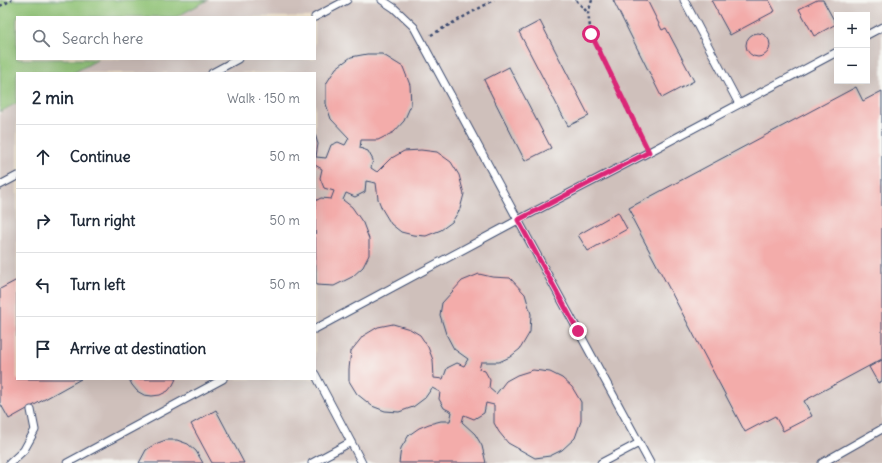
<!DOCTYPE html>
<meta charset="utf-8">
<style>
:root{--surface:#fff;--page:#f6f6f7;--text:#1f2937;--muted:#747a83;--line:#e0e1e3}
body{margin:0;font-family:Delius,sans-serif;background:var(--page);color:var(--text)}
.controls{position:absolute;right:12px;top:12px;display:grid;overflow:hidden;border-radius:0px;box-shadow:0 4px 16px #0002}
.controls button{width:36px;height:36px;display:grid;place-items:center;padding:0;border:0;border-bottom:1px solid var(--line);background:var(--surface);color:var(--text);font:20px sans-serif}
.stop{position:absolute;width:12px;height:12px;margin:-9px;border:3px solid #db2777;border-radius:50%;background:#fff}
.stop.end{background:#db2777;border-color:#fff;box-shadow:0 1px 4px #0008}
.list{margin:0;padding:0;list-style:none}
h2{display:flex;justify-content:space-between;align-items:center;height:52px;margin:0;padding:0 16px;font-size:17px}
h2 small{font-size:13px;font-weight:400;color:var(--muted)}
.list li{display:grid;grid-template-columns:26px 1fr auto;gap:12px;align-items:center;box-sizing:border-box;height:64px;padding:0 16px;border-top:1px solid var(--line)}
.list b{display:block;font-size:15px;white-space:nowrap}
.list em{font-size:13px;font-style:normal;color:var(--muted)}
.icon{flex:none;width:22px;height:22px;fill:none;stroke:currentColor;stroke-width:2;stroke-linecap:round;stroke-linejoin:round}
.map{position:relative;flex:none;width:882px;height:463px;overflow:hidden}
.search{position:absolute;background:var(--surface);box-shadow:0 4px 16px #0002;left:16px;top:16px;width:300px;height:44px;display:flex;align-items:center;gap:10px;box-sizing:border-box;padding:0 14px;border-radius:0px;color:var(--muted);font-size:15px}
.panel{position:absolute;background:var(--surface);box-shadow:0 4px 16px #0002;left:16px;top:72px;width:300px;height:308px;border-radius:0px}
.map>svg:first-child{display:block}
.industrial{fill:#cfc0bb;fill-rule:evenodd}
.green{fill:#8fc274;stroke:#557869}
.building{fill:#f3acaa}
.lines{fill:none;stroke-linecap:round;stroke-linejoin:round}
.service-casing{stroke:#3b4a6e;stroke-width:9}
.path{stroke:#3b4a6e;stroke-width:2.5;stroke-dasharray:3 3;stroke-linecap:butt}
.service{stroke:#fff;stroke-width:7}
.route{stroke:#db2777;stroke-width:5}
</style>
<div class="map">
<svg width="882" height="463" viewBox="0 0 882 463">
<rect width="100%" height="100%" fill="#f6f6f2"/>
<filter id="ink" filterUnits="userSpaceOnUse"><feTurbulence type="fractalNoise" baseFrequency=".025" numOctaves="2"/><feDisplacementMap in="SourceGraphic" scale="8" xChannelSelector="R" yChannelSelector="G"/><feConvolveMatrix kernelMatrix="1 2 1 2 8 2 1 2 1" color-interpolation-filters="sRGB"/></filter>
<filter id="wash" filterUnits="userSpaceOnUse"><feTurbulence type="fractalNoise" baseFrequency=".012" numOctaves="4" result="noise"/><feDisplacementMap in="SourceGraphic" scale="16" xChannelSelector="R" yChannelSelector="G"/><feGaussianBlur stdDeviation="0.9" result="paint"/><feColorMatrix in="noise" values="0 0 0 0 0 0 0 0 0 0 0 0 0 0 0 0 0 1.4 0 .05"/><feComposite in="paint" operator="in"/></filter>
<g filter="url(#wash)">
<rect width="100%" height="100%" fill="#f2e4cc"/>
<path class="industrial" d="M 208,0 L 882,0 L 882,463 L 0,463 L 0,113 L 17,104 L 17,379 L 315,379 L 315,73 L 73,73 L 99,59 L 315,59 L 315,17 L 176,17 ZM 837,15 L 867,15 L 867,81 L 837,81 Z"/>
<path class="green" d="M 0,0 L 208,0 L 176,17 L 17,17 L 17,59 L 99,59 L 73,73 L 17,73 L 17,103 L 0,112 Z"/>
<g id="blocks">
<path class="building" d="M 613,0 L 647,0 L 662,30 L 666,28 L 694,81 L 662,98 Z
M 711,0 L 769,0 L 775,11 L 730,35 Z
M 817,0 L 823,0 L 836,24 L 814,36 L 799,9 Z
M 540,21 L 589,116 L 568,126 L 519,32 Z
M746 45a12 12 0 1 1 24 0a12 12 0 1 1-24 0Z
M 367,54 L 382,54 L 403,67 L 410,85 L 411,105 L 404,121 L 394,132 L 378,140 L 361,140 L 360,148 L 368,151 L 373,160 L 371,168 L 377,172 L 390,159 L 404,151 L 421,150 L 437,152 L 451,162 L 459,175 L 464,194 L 460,209 L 452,222 L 441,230 L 426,236 L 413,235 L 401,232 L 391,224 L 382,209 L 378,199 L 376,183 L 366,181 L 365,192 L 355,197 L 346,193 L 343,200 L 352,207 L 363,223 L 369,239 L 369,255 L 363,267 L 352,277 L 334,286 L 316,285 L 315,201 L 321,198 L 331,199 L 334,191 L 324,188 L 320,178 L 322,169 L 315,165 L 315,134 L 318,144 L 316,157 L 326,158 L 331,145 L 338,142 L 345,145 L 349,138 L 331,119 L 326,104 L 326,84 L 336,68 L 351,57 Z
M 509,67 L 551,148 L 525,161 L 484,80 Z
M 856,87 L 863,101 L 882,91 L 882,359 L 804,401 L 812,416 L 783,431 L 775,416 L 745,432 L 632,218 L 634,217 L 629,208 Z
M 618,212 L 627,229 L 588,251 L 578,235 Z
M 479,274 L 492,277 L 510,278 L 525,294 L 531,314 L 530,332 L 520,349 L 510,357 L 499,362 L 481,362 L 479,369 L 485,371 L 490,380 L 489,388 L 496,394 L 506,381 L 517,375 L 533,370 L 550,372 L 562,378 L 572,387 L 581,402 L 581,421 L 575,438 L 562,450 L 550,456 L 535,458 L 508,443 L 499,432 L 494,423 L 494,405 L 486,403 L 484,413 L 474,419 L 464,415 L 462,422 L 475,434 L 482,446 L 486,463 L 399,463 L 401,448 L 409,435 L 419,428 L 429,424 L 441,421 L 450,421 L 452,412 L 444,408 L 439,399 L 440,392 L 432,388 L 425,398 L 413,407 L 399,412 L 385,411 L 372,406 L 357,394 L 349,381 L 349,369 L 351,351 L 363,336 L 378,327 L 393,324 L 410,329 L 420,335 L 428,347 L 433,360 L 434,378 L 443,379 L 447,368 L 457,363 L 464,366 L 468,359 L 454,349 L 446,334 L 440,315 L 442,303 L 462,281 Z
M 17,280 L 17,379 L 81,379 L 9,419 L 0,403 L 0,289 Z
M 882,360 L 882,381 L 878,383 L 869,367 Z
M 129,379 L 176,379 L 173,385 L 168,391 L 160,395 L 152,396 L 144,395 L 137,391 L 132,385 Z
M 216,410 L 244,463 L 212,463 L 191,424 Z
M 166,440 L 177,440 L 188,444 L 196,451 L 203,463 L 139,463 L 146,450 L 155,444 Z"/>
</g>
</g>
<g filter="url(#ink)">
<use href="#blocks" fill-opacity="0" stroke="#3b4a6e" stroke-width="1"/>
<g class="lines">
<g class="service-casing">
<path id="service" d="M 684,0 L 739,104
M 315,17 L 347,0
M 867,35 L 882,27
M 212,73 L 238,59
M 0,185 L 17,176
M 315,329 L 518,220 L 414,27 L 394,8 L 382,0
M 315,374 L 362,463
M 10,463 L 24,450 L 35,430 L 31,410
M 67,463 L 223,379
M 312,463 L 351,442
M 601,463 L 639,443
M 650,463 L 518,220 L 649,152 L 837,52
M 822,463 L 882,429"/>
</g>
<path class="path" d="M 576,0 L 588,13
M 592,0 L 588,13 L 591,34 L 643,141
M 0,6 L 12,0
M 431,35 L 494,0"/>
<use href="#service" class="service"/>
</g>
</g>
<g class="lines" filter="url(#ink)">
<path class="route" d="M 578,331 L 518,220 L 649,152 L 591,34"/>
</g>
</svg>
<div class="controls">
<button>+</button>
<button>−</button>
</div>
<div class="stop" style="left:591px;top:34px"></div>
<div class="stop end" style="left:578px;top:331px"></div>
<div class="search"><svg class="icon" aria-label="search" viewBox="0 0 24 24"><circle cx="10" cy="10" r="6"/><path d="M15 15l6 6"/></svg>Search here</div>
<section class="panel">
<h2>2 min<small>Walk · 150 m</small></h2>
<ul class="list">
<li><svg class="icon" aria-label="ahead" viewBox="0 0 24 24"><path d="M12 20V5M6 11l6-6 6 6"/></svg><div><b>Continue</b></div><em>50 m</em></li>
<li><svg class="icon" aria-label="right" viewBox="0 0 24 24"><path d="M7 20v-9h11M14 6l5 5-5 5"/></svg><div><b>Turn right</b></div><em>50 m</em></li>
<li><svg class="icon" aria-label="left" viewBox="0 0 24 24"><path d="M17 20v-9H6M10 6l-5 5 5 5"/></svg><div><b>Turn left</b></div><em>50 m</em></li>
<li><svg class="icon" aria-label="arrive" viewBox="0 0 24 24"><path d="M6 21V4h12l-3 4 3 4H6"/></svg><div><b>Arrive at destination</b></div></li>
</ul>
</section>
</div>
